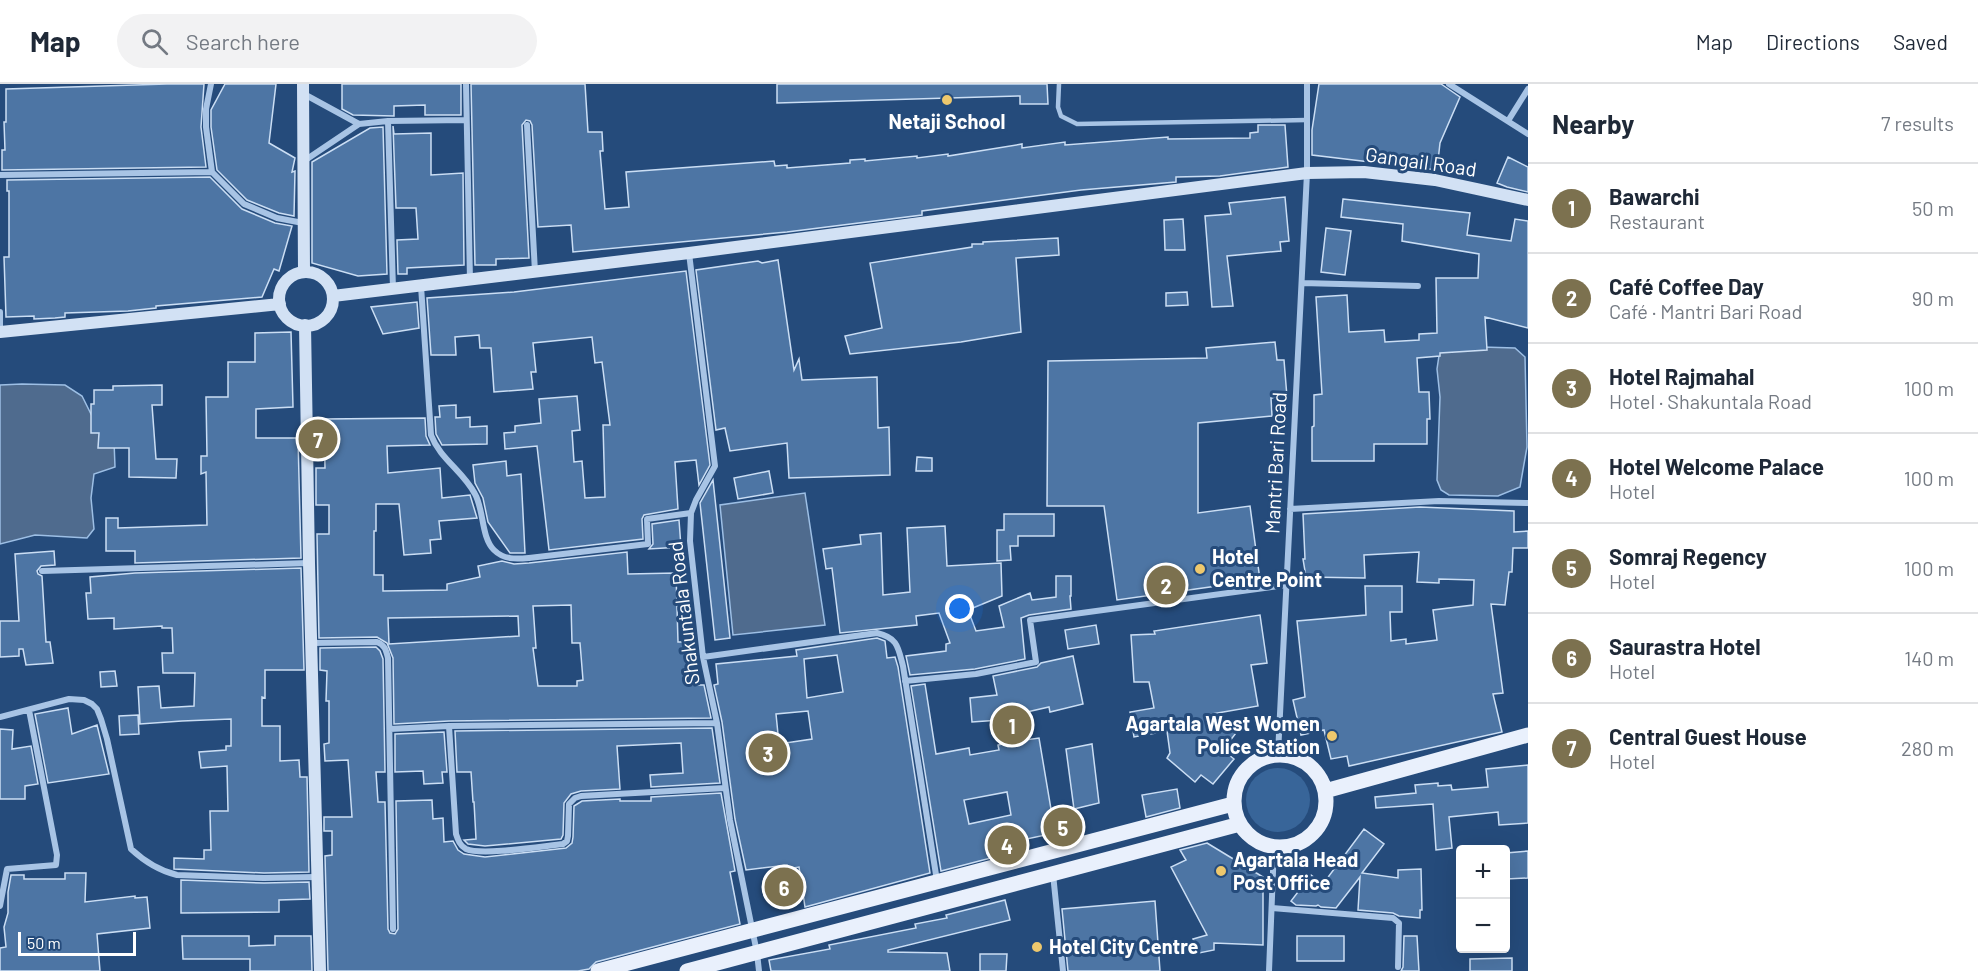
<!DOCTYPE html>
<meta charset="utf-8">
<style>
:root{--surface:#fff;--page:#f2f2f3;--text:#1f2937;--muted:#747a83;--line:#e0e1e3;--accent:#7c714f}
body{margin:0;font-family:Barlow,sans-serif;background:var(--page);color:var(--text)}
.controls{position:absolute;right:18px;bottom:18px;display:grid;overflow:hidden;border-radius:6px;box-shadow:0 6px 24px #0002}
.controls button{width:54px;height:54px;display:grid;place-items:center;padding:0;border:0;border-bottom:2px solid var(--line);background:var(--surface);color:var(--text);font:30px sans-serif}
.scale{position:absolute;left:18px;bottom:15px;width:118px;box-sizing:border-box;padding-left:6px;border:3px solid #fff;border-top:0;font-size:16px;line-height:21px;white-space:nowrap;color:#fff;-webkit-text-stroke:4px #254b7b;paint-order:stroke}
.you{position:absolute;left:960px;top:525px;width:21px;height:21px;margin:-15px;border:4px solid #fff;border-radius:50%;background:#1a73e8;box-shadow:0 0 0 9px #1a73e833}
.badge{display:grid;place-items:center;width:39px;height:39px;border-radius:50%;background:var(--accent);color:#fff;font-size:20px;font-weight:700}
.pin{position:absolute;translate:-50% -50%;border:3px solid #fff;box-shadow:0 2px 6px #0006}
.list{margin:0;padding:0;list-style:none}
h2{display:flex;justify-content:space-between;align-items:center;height:78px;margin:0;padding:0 24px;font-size:26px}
h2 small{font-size:20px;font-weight:400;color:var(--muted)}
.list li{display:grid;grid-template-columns:39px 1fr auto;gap:18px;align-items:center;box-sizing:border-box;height:90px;padding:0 24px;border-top:2px solid var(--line)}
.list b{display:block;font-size:22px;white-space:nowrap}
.list p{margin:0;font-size:20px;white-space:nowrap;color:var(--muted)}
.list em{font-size:20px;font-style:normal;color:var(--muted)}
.icon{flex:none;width:33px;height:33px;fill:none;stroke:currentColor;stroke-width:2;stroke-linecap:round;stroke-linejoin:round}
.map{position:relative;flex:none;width:1528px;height:887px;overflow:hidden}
header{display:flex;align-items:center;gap:36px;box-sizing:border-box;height:84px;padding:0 30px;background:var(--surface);border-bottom:2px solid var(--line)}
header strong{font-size:28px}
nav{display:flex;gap:33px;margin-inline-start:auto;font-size:21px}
.search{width:420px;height:54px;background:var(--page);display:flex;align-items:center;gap:15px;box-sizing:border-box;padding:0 21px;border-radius:33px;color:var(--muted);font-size:22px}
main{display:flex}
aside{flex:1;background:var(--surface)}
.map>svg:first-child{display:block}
.green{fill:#386599}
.water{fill:#4f6b8e;stroke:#9dbfe5;stroke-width:1.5}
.building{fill:#4d75a4;stroke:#cbdef4;stroke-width:1.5;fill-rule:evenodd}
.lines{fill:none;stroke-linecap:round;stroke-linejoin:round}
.lane{stroke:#a8c4e5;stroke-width:4.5}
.street{stroke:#a8c4e5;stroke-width:6}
.secondary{stroke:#d2e1f4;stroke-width:12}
.primary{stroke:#e9f0fc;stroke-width:15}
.poi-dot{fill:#eec86d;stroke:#254b7b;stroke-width:2}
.labels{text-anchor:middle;stroke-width:6;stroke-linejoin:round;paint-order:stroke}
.poi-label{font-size:20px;font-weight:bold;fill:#fff;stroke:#254b7b;text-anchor:start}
.street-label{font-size:20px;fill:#fff;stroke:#254b7b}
</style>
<header>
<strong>Map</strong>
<div class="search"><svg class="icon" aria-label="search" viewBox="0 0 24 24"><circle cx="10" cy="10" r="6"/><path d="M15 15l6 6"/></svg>Search here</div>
<nav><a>Map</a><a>Directions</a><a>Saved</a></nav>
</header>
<main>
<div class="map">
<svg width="1528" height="887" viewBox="0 0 1528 887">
<rect width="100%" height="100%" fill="#254b7b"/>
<path class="green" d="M1246 716a32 32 0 1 1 64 0a32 32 0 1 1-64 0Z"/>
<path class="water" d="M 1482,263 L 1515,264 L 1525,273 L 1527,363 L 1520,403 L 1498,412 L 1449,411 L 1441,406 L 1437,396 L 1440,313 L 1437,285 L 1440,265 Z
M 22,300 L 65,301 L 82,312 L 95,338 L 114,357 L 115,383 L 94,390 L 91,414 L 94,445 L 87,454 L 35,451 L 0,460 L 0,301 Z
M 805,409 L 825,541 L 733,551 L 720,421 Z"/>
<path class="building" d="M 167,0 L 204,0 L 201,43 L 206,83 L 2,86 L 2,66 L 5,66 L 4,38 L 6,38 L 6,5 Z
M 225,0 L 276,0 L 269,59 L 295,74 L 292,88 L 295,87 L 294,132 L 279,129 L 247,116 L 217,86 L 211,43 L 211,26 Z
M 342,0 L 461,0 L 461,31 L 425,31 L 425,21 L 394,22 L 394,32 L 353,31 L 342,25 Z
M 471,0 L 585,0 L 588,48 L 602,48 L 603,67 L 600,67 L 605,125 L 629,123 L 626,88 L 774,77 L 775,82 L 787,81 L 787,84 L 850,79 L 850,76 L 865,75 L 865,77 L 917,72 L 917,74 L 948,70 L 948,72 L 1022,60 L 1022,64 L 1065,58 L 1065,61 L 1168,53 L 1168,55 L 1250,54 L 1250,49 L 1258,48 L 1258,41 L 1285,41 L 1288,83 L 1220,92 L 1176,93 L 1176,98 L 1081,106 L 922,127 L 922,131 L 787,148 L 573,168 L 571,141 L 538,143 L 532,41 L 530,37 L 526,36 L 522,41 L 529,174 L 496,175 L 496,181 L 475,181 Z
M 777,0 L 1047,0 L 1048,20 L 1020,20 L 1020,12 L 777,19 Z
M 1319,0 L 1441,0 L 1444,2 L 1460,13 L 1440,59 L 1437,86 L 1312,71 L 1312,46 Z
M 393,42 L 394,50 L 431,49 L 431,91 L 463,89 L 464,181 L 407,184 L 407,190 L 398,190 L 397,156 L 418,155 L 416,124 L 396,124 Z
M 383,43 L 387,190 L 358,192 L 312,179 L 312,78 L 370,44 Z
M 1508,73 L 1528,83 L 1528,108 L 1507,103 L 1497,99 Z
M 210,93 L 242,125 L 275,139 L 292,142 L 279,187 L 274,185 L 262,213 L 156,222 L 156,224 L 128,227 L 65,229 L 65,233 L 55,234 L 34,235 L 34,232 L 6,233 L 4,173 L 9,173 L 9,107 L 7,107 L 7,96 Z
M 1285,113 L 1289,157 L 1280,158 L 1281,167 L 1227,172 L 1233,222 L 1212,223 L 1205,132 L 1231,130 L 1229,119 Z
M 1343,115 L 1470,129 L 1467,151 L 1511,157 L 1515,135 L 1528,137 L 1528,244 L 1485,233 L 1487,266 L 1440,269 L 1440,272 L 1417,274 L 1419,308 L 1429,308 L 1430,335 L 1427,335 L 1427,360 L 1374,360 L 1374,377 L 1312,377 L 1312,343 L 1314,342 L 1314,311 L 1322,310 L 1316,213 L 1347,211 L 1349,248 L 1384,246 L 1385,258 L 1419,256 L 1419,250 L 1437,249 L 1436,194 L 1478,194 L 1479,170 L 1402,157 L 1403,140 L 1341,133 Z
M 1183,135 L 1185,166 L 1165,166 L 1164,136 Z
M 1326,144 L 1351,147 L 1345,191 L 1321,188 Z
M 1058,154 L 1059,171 L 1016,174 L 1021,248 L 961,258 L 850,270 L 845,252 L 882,244 L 870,179 L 972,163 L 972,160 L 983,160 L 983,158 Z
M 778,176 L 794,286 L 799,275 L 802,296 L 877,293 L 878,344 L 889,343 L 890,391 L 789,394 L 787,359 L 730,367 L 725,344 L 716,346 L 696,186 L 758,177 L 762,179 Z
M 686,187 L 710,381 L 699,401 L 696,376 L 675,378 L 678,425 L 644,431 L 642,435 L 643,455 L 549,466 L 537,362 L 505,365 L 504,349 L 515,348 L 515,342 L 541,339 L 539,315 L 577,312 L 580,346 L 572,347 L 574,378 L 582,377 L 585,414 L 605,413 L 603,341 L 610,341 L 602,278 L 595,279 L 592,253 L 533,259 L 536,288 L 531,288 L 533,305 L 494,308 L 491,264 L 480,264 L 479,251 L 455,253 L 456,271 L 431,271 L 427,214 L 514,208 Z
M 1187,208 L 1188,221 L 1166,222 L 1166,209 Z
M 417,218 L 419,244 L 383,250 L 371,223 Z
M 291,248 L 293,323 L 256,325 L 256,354 L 298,354 L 301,474 L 135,479 L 135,467 L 106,467 L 106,434 L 118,434 L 118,444 L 207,441 L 206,388 L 201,390 L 201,372 L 207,372 L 206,313 L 228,313 L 228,278 L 255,278 L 255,249 Z
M 1275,258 L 1277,276 L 1284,276 L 1287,313 L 1271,314 L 1272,332 L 1198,339 L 1198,429 L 1250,422 L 1260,496 L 1117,516 L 1104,422 L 1047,422 L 1048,277 L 1207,274 L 1206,264 Z
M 162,301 L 162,321 L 152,321 L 156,375 L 177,375 L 176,394 L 129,393 L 129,364 L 98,364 L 99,349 L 91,349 L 91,320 L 94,320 L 94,306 L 113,306 L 113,302 Z
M 456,321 L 456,334 L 470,333 L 470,343 L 487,342 L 487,360 L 442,361 L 436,350 L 435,333 L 440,333 L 439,322 Z
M 425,334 L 426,352 L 430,361 L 387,362 L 388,389 L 440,384 L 442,414 L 470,411 L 477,434 L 439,437 L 441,455 L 430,456 L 431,469 L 404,471 L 399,420 L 376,420 L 376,447 L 374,447 L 374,491 L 383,491 L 383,507 L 447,506 L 447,500 L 480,493 L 478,482 L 502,477 L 514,480 L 529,479 L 627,468 L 628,490 L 676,489 L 678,558 L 690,558 L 693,601 L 704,601 L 711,634 L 449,637 L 394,640 L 393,574 L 387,559 L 377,553 L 319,554 L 317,450 L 329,450 L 329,421 L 316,421 L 316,384 L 325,384 L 324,335 ZM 571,521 L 572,559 L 580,559 L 583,596 L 577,597 L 577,602 L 538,602 L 533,564 L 536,564 L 533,522 ZM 518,532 L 519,552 L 389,560 L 388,534 Z
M 917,373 L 932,374 L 932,387 L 916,387 Z
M 506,377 L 507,392 L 521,390 L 525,469 L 510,469 L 488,438 L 483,414 L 475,399 L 473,381 Z
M 769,387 L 773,409 L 738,415 L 734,394 Z
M 713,396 L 730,554 L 715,556 L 700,419 Z
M 1420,423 L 1514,427 L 1514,448 L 1528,447 L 1528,464 L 1513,464 L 1512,488 L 1509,488 L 1505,521 L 1491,520 L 1503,609 L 1493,610 L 1502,648 L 1349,682 L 1347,672 L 1331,675 L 1324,646 L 1301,651 L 1293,616 L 1305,613 L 1297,537 L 1366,531 L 1365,502 L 1402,502 L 1402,528 L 1390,528 L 1391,557 L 1406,555 L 1406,560 L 1437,556 L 1433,526 L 1473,521 L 1474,496 L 1439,495 L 1439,499 L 1417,498 L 1419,468 L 1364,471 L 1365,494 L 1306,493 L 1303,475 L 1305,475 L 1303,430 Z
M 1004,430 L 1054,430 L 1054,452 L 1018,452 L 1018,462 L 1010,462 L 1011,476 L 997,477 L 997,446 L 1004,446 Z
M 679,436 L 681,463 L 649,465 L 653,460 L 652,440 Z
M 945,442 L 947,482 L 1001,479 L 1002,512 L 968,526 L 976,547 L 1004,543 L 999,522 L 1030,509 L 1032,516 L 1056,513 L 1056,492 L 1071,492 L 1071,512 L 1070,512 L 1071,525 L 1029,531 L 1021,534 L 1025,575 L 975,585 L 910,591 L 906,572 L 946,567 L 946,560 L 950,559 L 939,529 L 916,532 L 917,541 L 840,549 L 832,484 L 826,485 L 823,465 L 861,460 L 860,451 L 881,449 L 883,511 L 910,508 L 907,444 Z
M 54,467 L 55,481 L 41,482 L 37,487 L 38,490 L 42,492 L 46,558 L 50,558 L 53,579 L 26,581 L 23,565 L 19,565 L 19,572 L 0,573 L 0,537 L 19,537 L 15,470 Z
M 301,484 L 304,586 L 265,586 L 265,614 L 262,613 L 262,642 L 280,642 L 280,677 L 299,676 L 300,693 L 307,693 L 309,788 L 264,789 L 174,785 L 174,774 L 204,775 L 204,766 L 211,766 L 210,727 L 228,727 L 227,682 L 201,684 L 199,668 L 226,666 L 226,662 L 231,662 L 231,635 L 182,637 L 140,640 L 138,603 L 159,602 L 161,624 L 194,622 L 195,589 L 163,589 L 162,569 L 173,569 L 172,544 L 162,544 L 162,542 L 114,545 L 114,534 L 88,535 L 86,509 L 91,509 L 90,493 L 135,489 Z
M 1260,531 L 1267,579 L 1251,581 L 1258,622 L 1212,630 L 1236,649 L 1223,666 L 1234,675 L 1213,700 L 1201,691 L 1195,698 L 1167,674 L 1170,669 L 1167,647 L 1134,653 L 1130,628 L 1154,624 L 1149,598 L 1134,598 L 1131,551 L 1155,550 L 1154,547 Z
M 1096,541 L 1099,560 L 1068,565 L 1065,546 Z
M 877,554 L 885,557 L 887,574 L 895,573 L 898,583 L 930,789 L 805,823 L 799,783 L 787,785 L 787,781 L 746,786 L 735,735 L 722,638 L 714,601 L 718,600 L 716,580 L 797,572 L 796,566 ZM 837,571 L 843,608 L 807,614 L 804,575 ZM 808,627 L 812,655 L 779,660 L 776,630 Z
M 376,563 L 380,567 L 383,575 L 385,688 L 376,688 L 378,718 L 385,718 L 388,845 L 390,849 L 395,850 L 398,845 L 396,717 L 432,716 L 433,735 L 443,734 L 444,758 L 453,757 L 458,766 L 464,770 L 485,773 L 566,764 L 572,759 L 573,753 L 574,722 L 582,717 L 620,715 L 620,717 L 651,717 L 651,713 L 721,709 L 735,787 L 730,788 L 740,840 L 596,878 L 589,885 L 578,887 L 328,887 L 325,772 L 332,771 L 332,747 L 324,747 L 324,733 L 352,733 L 348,676 L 325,677 L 324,660 L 329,659 L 329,617 L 326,617 L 327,587 L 320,586 L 320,564 Z
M 1073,572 L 1083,620 L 1050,628 L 1049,623 L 1000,634 L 1000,636 L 972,638 L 970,614 L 997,611 L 993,592 L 1037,583 L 1041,579 Z
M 115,587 L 117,602 L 101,603 L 100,588 Z
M 925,600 L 936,670 L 969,664 L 970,671 L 999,666 L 998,661 L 1011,658 L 1039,654 L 1055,749 L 1008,759 L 1010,769 L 941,787 L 911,602 ZM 1007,708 L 1011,731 L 969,740 L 964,716 Z
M 68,624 L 72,650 L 97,641 L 109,690 L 48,699 L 35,630 Z
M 138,631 L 139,650 L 120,651 L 119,632 Z
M 712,644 L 720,699 L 651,703 L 650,691 L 683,689 L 681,659 L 617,662 L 620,705 L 581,707 L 571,710 L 564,719 L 563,751 L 561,755 L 485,762 L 468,760 L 464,756 L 476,755 L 474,718 L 473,718 L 471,688 L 457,688 L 455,647 Z
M 0,645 L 13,646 L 12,665 L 31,662 L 38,700 L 25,702 L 25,715 L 0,715 Z
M 444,648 L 447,688 L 442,688 L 443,699 L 424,700 L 423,687 L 395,688 L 395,650 Z
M 1092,660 L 1099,719 L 1074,725 L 1066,665 Z
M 1528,681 L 1528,739 L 1499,741 L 1498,728 L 1449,733 L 1452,764 L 1436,766 L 1433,720 L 1376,724 L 1375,713 L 1416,709 L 1415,701 L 1438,699 L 1438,702 L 1451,701 L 1452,706 L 1488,703 L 1486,685 Z
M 1177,705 L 1180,724 L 1146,733 L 1142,711 Z
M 1364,745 L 1384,760 L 1362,789 L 1398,794 L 1398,786 L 1421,785 L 1422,826 L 1420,826 L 1420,834 L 1399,832 L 1393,829 L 1358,826 L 1360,793 L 1336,824 L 1321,823 L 1318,821 L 1316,822 L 1296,821 L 1291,817 L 1311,791 L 1323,800 Z
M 1207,759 L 1263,793 L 1263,861 L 1214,859 L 1214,866 L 1199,869 L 1193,855 L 1207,851 L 1171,783 L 1186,776 L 1180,766 Z
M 1528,767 L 1528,794 L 1506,795 L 1506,769 Z
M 65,789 L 86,789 L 85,818 L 135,812 L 135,814 L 147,813 L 150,844 L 97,850 L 100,887 L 0,887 L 0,864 L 6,863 L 4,843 L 8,829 L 8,808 L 11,791 L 24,791 L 24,795 L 65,795 Z
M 181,796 L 264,799 L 309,798 L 310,815 L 279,816 L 279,828 L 181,829 Z
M 1005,816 L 1010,836 L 888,866 L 888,868 L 947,869 L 950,887 L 771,887 L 769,876 L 830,865 L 829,861 L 916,844 L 915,840 L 947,834 L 946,831 Z
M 1155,817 L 1160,887 L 1068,887 L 1062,825 Z
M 182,852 L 249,852 L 249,862 L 275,861 L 275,852 L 311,852 L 312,887 L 250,887 L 250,875 L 183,875 Z
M 1297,852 L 1344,852 L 1344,877 L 1297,877 Z
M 1404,852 L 1417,852 L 1419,887 L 1401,887 L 1403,883 Z
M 980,870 L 1007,870 L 1006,887 L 980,887 Z
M 1512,874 L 1512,887 L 1470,887 L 1470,875 Z"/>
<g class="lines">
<path class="lane" d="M 1059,0 L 1058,23 L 1061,32 L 1077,40 L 1306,36"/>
<path class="street" d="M 211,0 L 206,25 L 206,43 L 212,88 L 244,120 L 277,134 L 303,139
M 466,0 L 470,196
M 1449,0 L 1528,50
M 304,10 L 359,40
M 388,37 L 393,205
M 1508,37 L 1528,5
M 527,41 L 535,188
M 304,77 L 359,40 L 388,37 L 466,36
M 0,91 L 212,88
M 689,169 L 715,382 L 696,416 L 691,429 L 690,457 L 703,573 L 717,639 L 730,736 L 757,869 L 759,887
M 1302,199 L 1418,202
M 421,202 L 431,351 C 440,375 463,387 475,410 C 484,426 481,453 494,466 C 504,476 516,475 529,474 L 648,460 L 647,435 L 691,429
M 0,228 L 0,248
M 1290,425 L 1439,417 L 1528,419
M 42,487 L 309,479
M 311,559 L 377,558 C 385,561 386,566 388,574 L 393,845
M 703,573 L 877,549 C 898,554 898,563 903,582 L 937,797
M 905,597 L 976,590 L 1036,578 L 1030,536 L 1286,501
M 0,633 L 69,615 L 84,616 L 92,620 L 97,625 L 101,635 L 107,655 L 131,765 C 144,777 160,787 177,791 L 264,794 L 316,793
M 717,639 L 449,642 L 456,750 C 458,756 460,762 466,765 C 482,772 543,762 563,760 L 567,757 L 568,752 L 569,720 L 575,714 L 581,712 L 725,704
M 390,645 L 449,642
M 1278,670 L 1307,89 L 1307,0
M 1053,790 L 1063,887
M 0,822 L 7,785 L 56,781 L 57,771 L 29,626
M 1272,824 L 1393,834 L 1399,839 L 1398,883
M 1269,887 L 1274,763"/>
<path class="secondary" d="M 303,0 L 304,188
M279 215a27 27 0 1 1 54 0a27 27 0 1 1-54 0Z
M 333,212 L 689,169 L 1307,89 L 1364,88 L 1435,96 L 1528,116
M 305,241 L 309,479 L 320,887
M 0,248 L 280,220"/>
<path class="primary" d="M1234 717a46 46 0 1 1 92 0a46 46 0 1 1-92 0Z
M 1325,707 L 1528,651
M 598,887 L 1233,720
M 687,887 L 1240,740"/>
</g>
<g class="poi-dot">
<circle cx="947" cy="16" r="6"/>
<circle cx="1200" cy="485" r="6"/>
<circle cx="1332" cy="652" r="6"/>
<circle cx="1221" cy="787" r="6"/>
<circle cx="1037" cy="863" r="6"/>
</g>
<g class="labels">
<g class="poi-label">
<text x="947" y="45" text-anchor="middle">Netaji School</text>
<text x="1212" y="480">Hotel<tspan x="1212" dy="23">Centre Point</tspan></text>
<text x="1320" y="647" text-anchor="end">Agartala West Women<tspan x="1320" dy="23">Police Station</tspan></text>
<text x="1233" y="783">Agartala Head<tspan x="1233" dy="23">Post Office</tspan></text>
<text x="1049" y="870">Hotel City Centre</text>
</g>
<g class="street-label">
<text transform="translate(1421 78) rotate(8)" y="7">Gangail Road</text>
<text transform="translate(1276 379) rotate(-87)" y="7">Mantri Bari Road</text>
<text transform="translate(684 529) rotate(-97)" y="7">Shakuntala Road</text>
</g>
</g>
</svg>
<div class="controls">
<button>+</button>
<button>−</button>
</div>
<div class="scale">50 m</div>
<div class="you"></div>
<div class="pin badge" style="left:1012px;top:641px">1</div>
<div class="pin badge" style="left:1166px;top:501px">2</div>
<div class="pin badge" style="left:768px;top:669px">3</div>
<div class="pin badge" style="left:1007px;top:761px">4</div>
<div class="pin badge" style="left:1063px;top:743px">5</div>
<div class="pin badge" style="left:784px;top:803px">6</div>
<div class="pin badge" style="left:318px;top:355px">7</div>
</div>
<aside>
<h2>Nearby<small>7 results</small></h2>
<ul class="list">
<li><span class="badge">1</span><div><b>Bawarchi</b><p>Restaurant</p></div><em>50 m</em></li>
<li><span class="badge">2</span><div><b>Café Coffee Day</b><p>Café · Mantri Bari Road</p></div><em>90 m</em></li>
<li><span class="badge">3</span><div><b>Hotel Rajmahal</b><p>Hotel · Shakuntala Road</p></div><em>100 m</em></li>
<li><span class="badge">4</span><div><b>Hotel Welcome Palace</b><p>Hotel</p></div><em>100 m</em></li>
<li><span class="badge">5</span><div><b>Somraj Regency</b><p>Hotel</p></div><em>100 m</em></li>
<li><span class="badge">6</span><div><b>Saurastra Hotel</b><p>Hotel</p></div><em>140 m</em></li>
<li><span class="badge">7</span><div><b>Central Guest House</b><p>Hotel</p></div><em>280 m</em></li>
</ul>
</aside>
</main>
